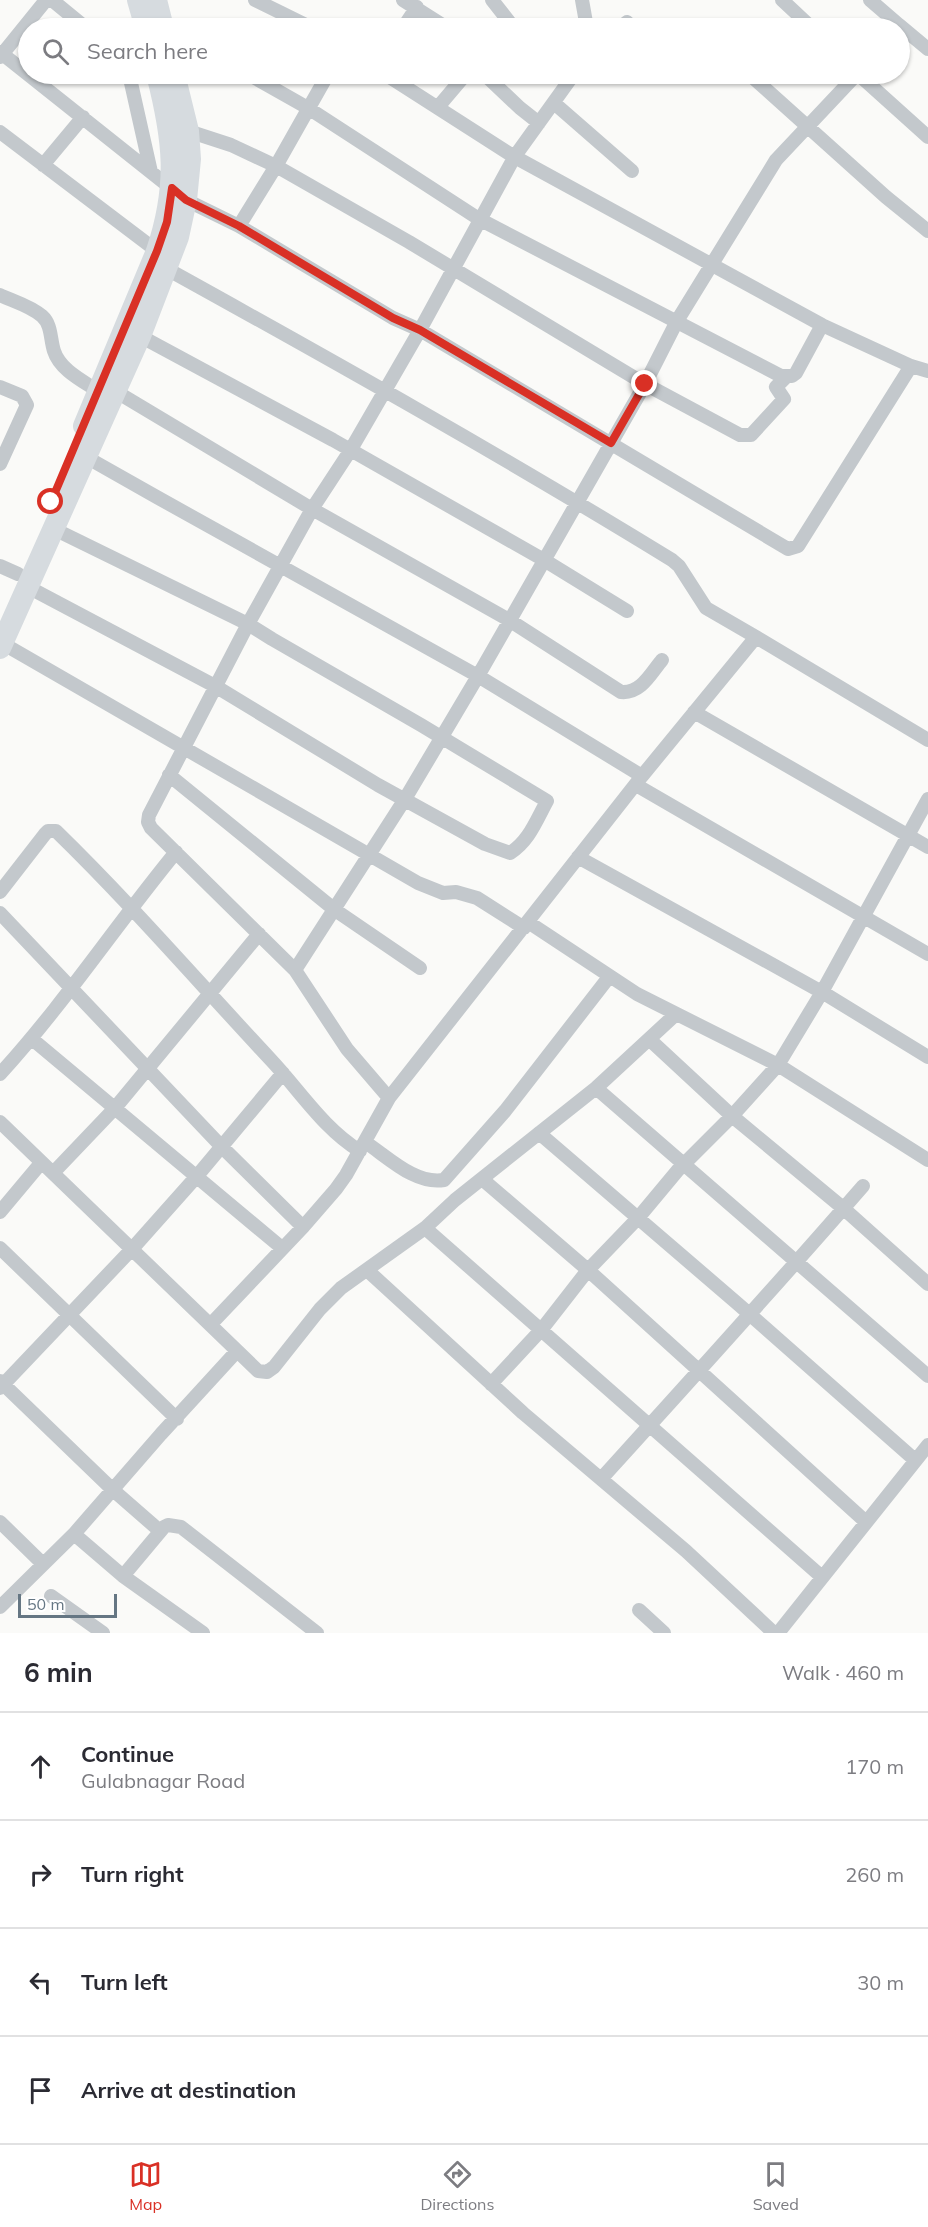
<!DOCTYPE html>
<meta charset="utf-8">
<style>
:root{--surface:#fff;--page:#f2f2f3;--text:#2b2b33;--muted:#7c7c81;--line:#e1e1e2;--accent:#d93025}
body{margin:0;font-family:Mulish,sans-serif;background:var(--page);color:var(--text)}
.scale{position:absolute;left:18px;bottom:15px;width:99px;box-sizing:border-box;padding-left:6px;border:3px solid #657683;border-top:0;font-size:16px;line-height:21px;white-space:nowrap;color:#657683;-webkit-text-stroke:4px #fff;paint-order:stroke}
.stop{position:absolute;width:18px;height:18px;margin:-14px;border:4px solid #d93025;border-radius:50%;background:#fff}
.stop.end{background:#d93025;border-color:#fff;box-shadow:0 2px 6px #0008}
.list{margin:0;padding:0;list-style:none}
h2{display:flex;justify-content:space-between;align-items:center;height:78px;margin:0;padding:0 24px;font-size:26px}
h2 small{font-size:20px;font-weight:400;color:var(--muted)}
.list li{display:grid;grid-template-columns:39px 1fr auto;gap:18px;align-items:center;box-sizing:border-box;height:108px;padding:0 24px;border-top:2px solid var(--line)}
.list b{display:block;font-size:22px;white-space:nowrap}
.list p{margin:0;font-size:20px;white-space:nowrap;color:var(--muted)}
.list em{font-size:20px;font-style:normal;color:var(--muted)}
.icon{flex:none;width:33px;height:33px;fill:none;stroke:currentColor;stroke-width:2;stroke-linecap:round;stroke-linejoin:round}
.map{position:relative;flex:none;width:928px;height:1633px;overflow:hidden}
.search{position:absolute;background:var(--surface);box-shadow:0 2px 4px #0004;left:18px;right:18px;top:18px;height:66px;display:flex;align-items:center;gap:15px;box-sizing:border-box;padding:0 21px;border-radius:33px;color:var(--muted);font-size:22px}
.sheet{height:510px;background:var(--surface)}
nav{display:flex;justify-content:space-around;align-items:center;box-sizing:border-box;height:84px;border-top:2px solid var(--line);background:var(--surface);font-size:16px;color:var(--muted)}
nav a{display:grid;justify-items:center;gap:3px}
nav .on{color:var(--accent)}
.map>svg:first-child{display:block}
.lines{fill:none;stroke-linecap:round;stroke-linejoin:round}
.street{stroke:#c3c8cc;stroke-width:14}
.primary{stroke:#d6dbdf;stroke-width:22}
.route{stroke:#d93025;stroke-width:8}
</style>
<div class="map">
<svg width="928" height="1633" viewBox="0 0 928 1633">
<rect width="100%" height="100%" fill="#fafaf8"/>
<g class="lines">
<path class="street" d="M 52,0 L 86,28
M 255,0 L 312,28
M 403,0 L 447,28
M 492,0 L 514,28
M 582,0 L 587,28
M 782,0 L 812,28
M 870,0 L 899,25
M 694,25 L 699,28
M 403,28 L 417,7
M 619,28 L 627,22
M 896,28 L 899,25 L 928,49
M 0,52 L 186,200 L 239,226 L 393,318 L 420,330 L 788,549 L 798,546 L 911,366
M 0,57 L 46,0
M 129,74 L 151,172
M 248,74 L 308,108 L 479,219 L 781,376 L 792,376 L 796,373 L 822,325
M 385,74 L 513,156 L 822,325 L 911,366 L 928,371
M 484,74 L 520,108 L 539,123
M 749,74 L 886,197 L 928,231
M 857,74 L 776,160 L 677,321 L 645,384 L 478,676 L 642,776 L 756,637 L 928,740
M 858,74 L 928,137
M 554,103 L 632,171
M 438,107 L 466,74
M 188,131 L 231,145 L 276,166 L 409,242 L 645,384 L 740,435 L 751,435 L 784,399 L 776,387 L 787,376
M 0,132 L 157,251
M 43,165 L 83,117
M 239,226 L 276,166 L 328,74
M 167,269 C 337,363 506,458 672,560 L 679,566 L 706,608 L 756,637
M 0,295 C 13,301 31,306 42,316 C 52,325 50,339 54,351 C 60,370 83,381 98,391
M 140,336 L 333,440 L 544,560 L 627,611
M 0,387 L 22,396 L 27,405 L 0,464
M 115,391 L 312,509 L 509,620 L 621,692 C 641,694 651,673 662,660
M 86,457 C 216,531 347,603 478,676 L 405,799 L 295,970 L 151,828 L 148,822 L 149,815 L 248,624 L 312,509 L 350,451 L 420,330 L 515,156 L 574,74
M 0,566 L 18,574
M 28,587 L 215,686 L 378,785 L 485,844 L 510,853 C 529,841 536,821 547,801 L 421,725 L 272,639 L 248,624 L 54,529
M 2,643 L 418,883 L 443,893 L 456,892 L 477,898 L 524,928
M 694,712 L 928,847
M 169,775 L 335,910 L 420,968
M 636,785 L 928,954
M 578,857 L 822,992 L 928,1057
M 0,892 L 45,834 L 48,831 L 56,831 C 131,904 200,984 271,1060 C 301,1092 323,1128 360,1151
M 0,913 L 221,1146 L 303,1227
M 528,922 L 637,994 L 778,1065 L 928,1160
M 295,970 L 347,1049 L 389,1098
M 32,1039 L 282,1248
M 649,1039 L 732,1116 L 843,1208 L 928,1284
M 0,1074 C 64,1004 116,925 176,852
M 596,1088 L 928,1376
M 0,1122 L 258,1371 L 267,1372 L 274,1367 L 320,1309 L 341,1288 L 425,1228 L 455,1200 L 596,1088 L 676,1014
M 539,1133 L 738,1304 L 915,1460
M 365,1142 C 388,1157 415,1185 444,1180 L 505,1111 L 609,977
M 53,1173 L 115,1108 L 259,934
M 482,1179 L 588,1270 L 866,1522
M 0,1212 L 41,1163
M 425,1228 L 822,1577
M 0,1248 L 177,1419
M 367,1270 L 523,1413 L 686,1551 L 774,1633
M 211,1324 L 303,1227 L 336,1189 L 346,1175 L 389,1098 L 642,776
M 0,1381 L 113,1490 L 160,1531
M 491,1384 L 542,1329 L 588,1270 L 638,1218 L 678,1170 L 732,1116 L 778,1065 L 822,992 L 928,799
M 0,1388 L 132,1249 L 197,1176 L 283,1073
M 601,1479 C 689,1382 777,1285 863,1186
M 0,1522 L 43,1564
M 74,1534 L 123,1576 L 203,1633
M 123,1576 L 164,1527 L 168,1525 L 181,1527 L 317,1633
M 51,1596 L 103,1633
M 0,1607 L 74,1534 L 161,1434 L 237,1351
M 639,1610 L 664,1633
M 778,1633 L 928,1445"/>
<path class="primary" d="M 138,0 L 146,28
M 156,0 L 163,28
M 84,426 L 157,251 C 179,185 174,140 157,74
M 0,648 L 140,336 L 178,237 L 186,200 L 190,159 L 188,131 L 174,74"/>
</g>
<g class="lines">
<path class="route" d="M 51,502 L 157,251 L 167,222 L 172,188 L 186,200 L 239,226 L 393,318 L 420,330 L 611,443 L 645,384"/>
</g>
</svg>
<div class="scale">50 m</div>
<div class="stop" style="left:51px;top:502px"></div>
<div class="stop end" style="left:645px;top:384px"></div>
<div class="search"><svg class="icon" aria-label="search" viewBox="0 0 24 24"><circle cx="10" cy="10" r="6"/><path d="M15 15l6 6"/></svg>Search here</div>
</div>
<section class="sheet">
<h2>6 min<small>Walk · 460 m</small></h2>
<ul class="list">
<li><svg class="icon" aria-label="ahead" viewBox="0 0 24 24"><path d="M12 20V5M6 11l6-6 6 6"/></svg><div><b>Continue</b><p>Gulabnagar Road</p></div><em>170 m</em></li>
<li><svg class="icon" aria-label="right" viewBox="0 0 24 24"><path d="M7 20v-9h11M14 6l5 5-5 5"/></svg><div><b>Turn right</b></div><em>260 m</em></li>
<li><svg class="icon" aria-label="left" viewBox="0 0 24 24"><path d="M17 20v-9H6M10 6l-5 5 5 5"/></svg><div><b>Turn left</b></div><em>30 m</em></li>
<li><svg class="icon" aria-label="arrive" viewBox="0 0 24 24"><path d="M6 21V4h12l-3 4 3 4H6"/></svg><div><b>Arrive at destination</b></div></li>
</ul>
</section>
<nav>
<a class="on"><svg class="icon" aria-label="map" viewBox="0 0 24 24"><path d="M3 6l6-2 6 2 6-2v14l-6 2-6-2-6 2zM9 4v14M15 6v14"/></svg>Map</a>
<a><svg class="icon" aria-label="directions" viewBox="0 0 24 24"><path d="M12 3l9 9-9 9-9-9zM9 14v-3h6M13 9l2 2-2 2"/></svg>Directions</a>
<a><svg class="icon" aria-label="saved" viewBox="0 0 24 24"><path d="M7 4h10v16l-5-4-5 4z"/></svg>Saved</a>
</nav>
